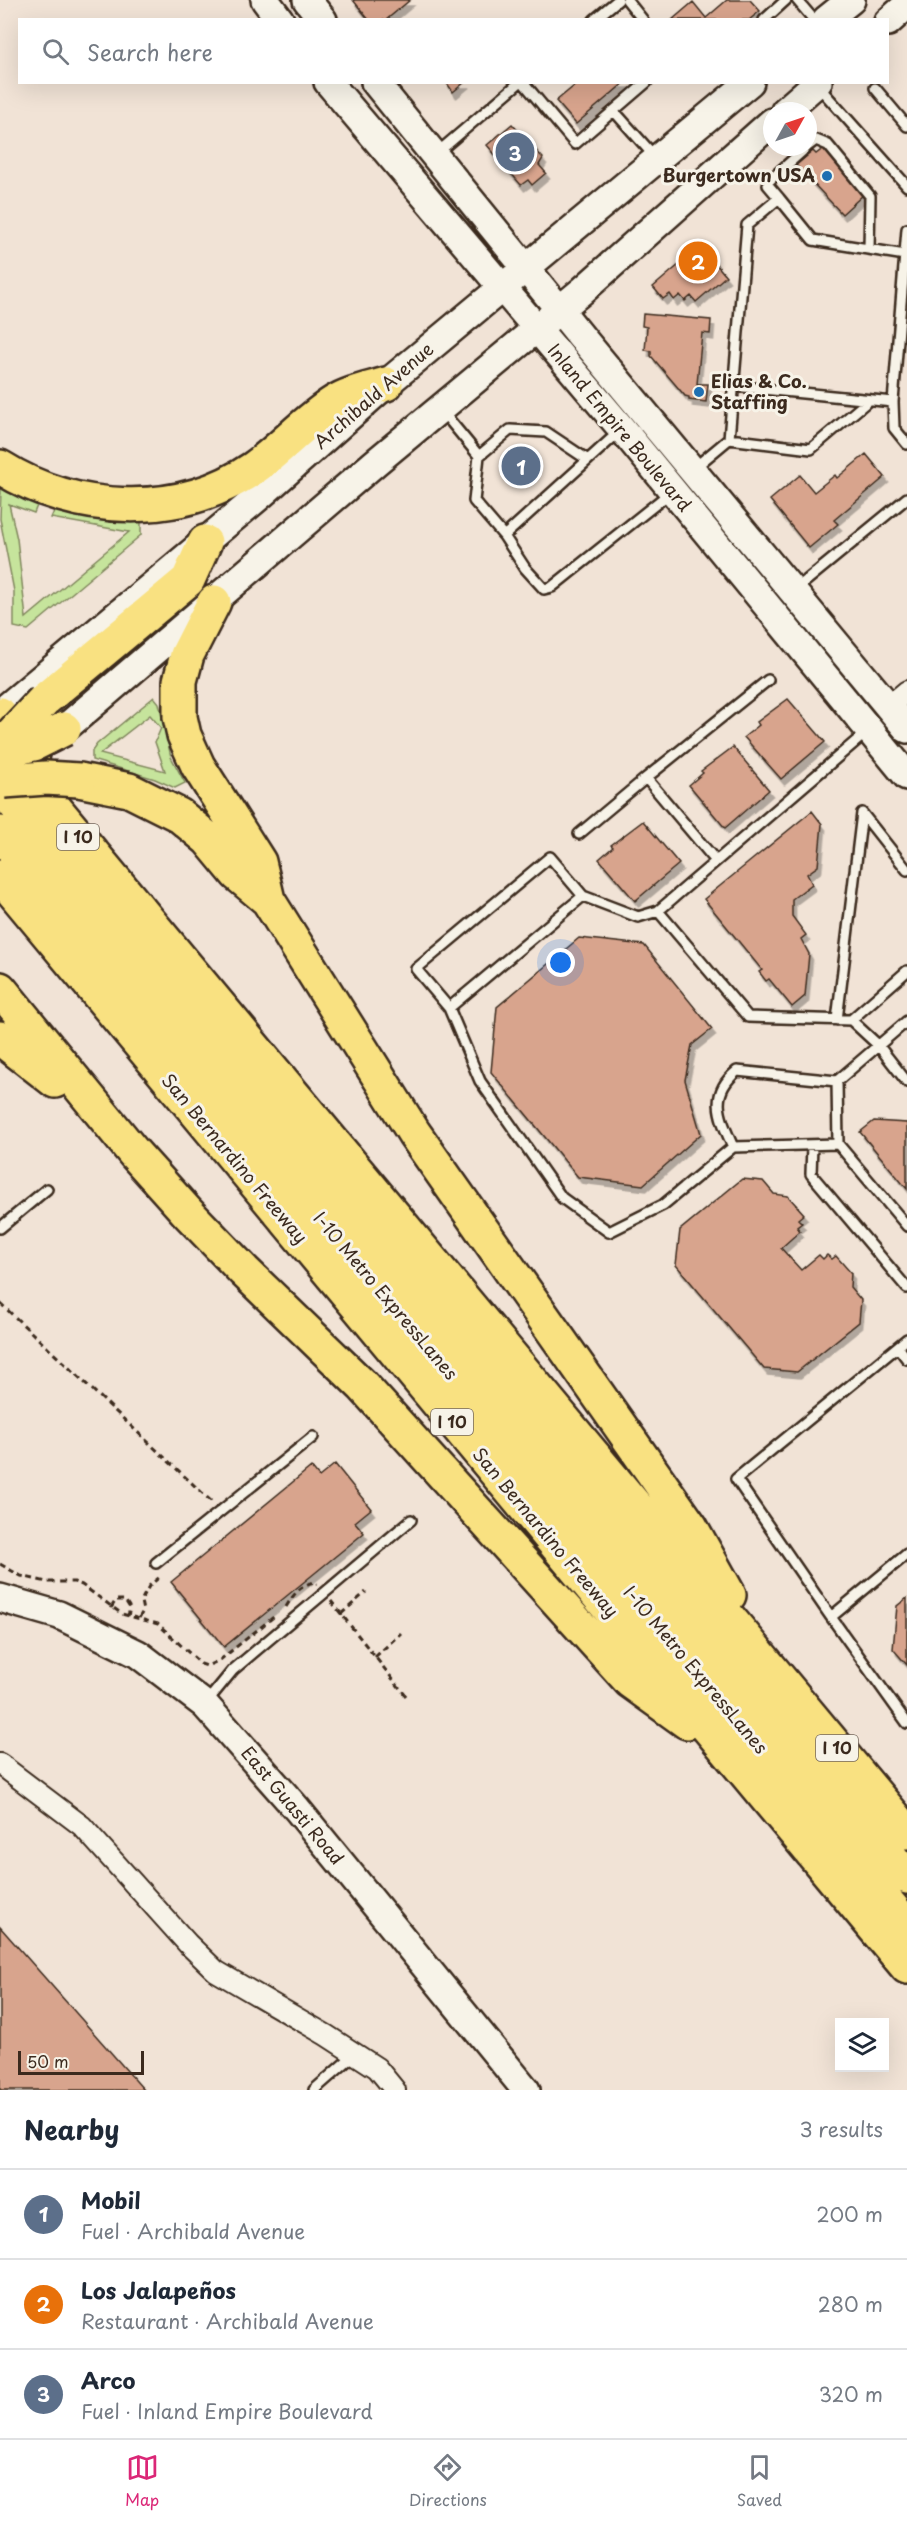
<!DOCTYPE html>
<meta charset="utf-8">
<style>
:root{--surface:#fff;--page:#f6f6f7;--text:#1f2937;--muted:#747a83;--line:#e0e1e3;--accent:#db2777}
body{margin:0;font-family:"Playpen Sans",sans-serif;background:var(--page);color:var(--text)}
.controls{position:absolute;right:18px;bottom:18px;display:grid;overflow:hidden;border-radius:0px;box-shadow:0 6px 24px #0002}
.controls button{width:54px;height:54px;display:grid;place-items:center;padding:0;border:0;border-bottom:2px solid var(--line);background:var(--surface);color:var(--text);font:30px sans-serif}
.compass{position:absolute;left:763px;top:102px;width:54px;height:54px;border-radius:50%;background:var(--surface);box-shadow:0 6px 24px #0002;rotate:50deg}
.scale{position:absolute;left:18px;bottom:15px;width:126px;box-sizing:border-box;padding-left:6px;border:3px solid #3b2a1e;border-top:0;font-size:16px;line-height:21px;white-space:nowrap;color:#3b2a1e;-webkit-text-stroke:4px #f7f3e8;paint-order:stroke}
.you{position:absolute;left:561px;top:963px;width:21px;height:21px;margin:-15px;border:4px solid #fff;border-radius:50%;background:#1a73e8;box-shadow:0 0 0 9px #1a73e833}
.badge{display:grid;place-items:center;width:39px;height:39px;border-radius:50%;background:var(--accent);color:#fff;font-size:20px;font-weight:700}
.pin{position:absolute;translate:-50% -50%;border:3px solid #fff;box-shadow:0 2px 6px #0006}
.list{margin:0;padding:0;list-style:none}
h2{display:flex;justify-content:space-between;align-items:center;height:78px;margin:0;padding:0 24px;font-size:26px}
h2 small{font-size:20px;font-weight:400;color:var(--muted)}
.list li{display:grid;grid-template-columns:39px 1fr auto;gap:18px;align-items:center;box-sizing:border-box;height:90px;padding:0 24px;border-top:2px solid var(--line)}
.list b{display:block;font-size:22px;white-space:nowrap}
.list p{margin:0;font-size:20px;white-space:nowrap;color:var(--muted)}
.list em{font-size:20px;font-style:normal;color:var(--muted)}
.icon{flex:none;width:33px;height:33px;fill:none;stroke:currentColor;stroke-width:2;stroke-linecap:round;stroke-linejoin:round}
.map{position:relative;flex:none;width:907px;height:2090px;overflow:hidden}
.search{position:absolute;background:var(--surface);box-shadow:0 6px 24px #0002;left:18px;right:18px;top:18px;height:66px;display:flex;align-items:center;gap:15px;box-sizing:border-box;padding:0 21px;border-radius:0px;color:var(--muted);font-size:22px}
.sheet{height:348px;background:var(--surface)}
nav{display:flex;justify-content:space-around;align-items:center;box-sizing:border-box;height:84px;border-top:2px solid var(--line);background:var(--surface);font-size:16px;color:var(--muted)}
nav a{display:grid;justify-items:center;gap:3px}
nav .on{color:var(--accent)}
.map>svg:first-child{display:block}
.green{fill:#c6e49c;stroke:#80875d;stroke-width:1.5;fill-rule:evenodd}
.building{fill:#d8a48d;stroke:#3b2a1e;stroke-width:1.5;filter:url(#shadow)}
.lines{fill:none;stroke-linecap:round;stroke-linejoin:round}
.lane-casing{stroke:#3b2a1e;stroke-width:14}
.street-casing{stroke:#3b2a1e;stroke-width:24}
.secondary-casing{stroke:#3b2a1e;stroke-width:32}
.highway-casing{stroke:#3b2a1e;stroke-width:38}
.path{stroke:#3b2a1e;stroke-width:3;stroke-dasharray:6 4.5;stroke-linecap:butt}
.lane{stroke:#f7f3e8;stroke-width:9}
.street{stroke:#f7f3e8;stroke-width:20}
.secondary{stroke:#f7f3e8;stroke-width:27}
.highway{stroke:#f9e181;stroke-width:33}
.highway-bridge-casing{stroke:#3b2a1e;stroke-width:38;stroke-linecap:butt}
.highway-bridge{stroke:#f9e181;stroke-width:33}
.poi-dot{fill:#1f6fb2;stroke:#f7f3e8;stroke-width:2}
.labels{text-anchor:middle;stroke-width:6;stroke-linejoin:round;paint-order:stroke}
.shield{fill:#f7f3e8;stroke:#73665b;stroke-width:1.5}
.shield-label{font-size:16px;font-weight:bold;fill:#3b2a1e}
.poi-label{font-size:18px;font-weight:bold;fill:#3b2a1e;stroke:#f7f3e8;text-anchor:end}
.street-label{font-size:18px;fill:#3b2a1e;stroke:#f7f3e8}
</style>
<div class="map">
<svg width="907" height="2090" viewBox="0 0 907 2090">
<defs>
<filter id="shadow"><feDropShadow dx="3.5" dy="6" stdDeviation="0" flood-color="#0004"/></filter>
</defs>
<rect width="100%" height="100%" fill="#f1e3d6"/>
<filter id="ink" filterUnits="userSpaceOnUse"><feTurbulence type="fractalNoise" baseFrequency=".0167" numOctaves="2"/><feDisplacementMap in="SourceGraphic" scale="12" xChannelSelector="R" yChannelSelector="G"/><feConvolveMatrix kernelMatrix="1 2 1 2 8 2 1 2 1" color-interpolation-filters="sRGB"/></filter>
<g filter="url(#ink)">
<path class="green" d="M 1,488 L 38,503 L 34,513 L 9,504 L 17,539 L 26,618 L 129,532 L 51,518 L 55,509 L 94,518 L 141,521 L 141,535 L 28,630 L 14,627 L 14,591 L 0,519 Z
M 154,697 L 159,703 L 171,757 L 185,783 L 175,788 L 155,779 L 92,760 L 92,751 L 97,744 ZM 150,715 L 161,728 L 155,742 L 165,771 L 100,754 Z"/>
<path class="building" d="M 353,0 L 410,0 L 386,20 L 369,20 Z
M 727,0 L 750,0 L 760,11 L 749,20 L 672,20 L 693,2 L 706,18 Z
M 446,82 L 465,82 L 453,92 Z
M 579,82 L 625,82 L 576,124 L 556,101 Z
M 512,124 L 543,158 L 539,165 L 546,173 L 532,185 L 528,180 L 521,185 L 487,145 Z
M 824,148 L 863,195 L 842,214 L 796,165 L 813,151 L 816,154 Z
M 701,246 L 726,276 L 696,302 L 691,296 L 685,301 L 680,295 L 674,300 L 670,294 L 663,299 L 653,287 Z
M 643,314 L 711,320 L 710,334 L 702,333 L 697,384 L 708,384 L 706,402 L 689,400 L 689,397 L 685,396 L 651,356 L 651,351 L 645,350 L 647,327 L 642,326 Z
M 866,454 L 885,477 L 834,520 L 838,524 L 809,548 L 770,500 L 800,475 L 814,492 L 835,475 L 837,478 Z
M 788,699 L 825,742 L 781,779 L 744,737 L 759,725 L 757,722 Z
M 733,747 L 769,790 L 725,828 L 689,785 L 703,773 L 701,771 Z
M 812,811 L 822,824 L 818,866 L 807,874 L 812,884 L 792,899 L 792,916 L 806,935 L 801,939 L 809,954 L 805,996 L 792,1007 L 769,979 L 766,981 L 759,972 L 762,970 L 704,899 Z
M 643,821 L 679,864 L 635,901 L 599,859 L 613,847 L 611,845 Z
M 579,938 L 644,945 L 712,1029 L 692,1045 L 685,1080 L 701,1134 L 643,1185 L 578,1177 L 491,1072 L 497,1007 Z
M 874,1121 L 907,1123 L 907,1189 L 860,1132 Z
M 742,1179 L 763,1181 L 774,1194 L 788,1196 L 804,1214 L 798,1219 L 802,1223 L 797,1227 L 800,1231 L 781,1248 L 801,1270 L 819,1255 L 823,1259 L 827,1255 L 832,1259 L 836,1256 L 851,1273 L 850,1287 L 861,1300 L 859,1322 L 797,1372 L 764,1369 L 676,1265 L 680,1230 Z
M 335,1464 L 371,1509 L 355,1522 L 364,1533 L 224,1647 L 171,1582 L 311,1467 L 319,1477 Z
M 907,1598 L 907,1665 L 893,1649 L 897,1606 Z
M 0,1927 L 144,2090 L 0,2090 Z"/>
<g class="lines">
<g class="lane-casing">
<path id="lane" d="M 627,0 L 643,20
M 797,0 L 814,20
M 594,20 L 618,0
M 764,20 L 786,0
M 523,82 L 575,144 L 647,82
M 818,86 L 907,186
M 875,88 L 907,126
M 614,111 L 656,158
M 808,146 L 816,140 L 828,145 L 870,196 L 869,249
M 437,153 L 520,82
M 779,198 L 768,185 L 769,181 L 807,147
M 907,229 L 893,402 L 894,428 L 907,444
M 733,386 L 893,402
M 442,411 L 479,456 L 474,501 L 504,536 L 621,430
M 729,439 L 811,449 L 869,400
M 479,456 L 510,430 L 546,432 L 588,460
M 693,469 L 729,439 L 747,225 L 779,198 L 813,240 L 905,255
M 504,536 L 525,568 L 544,589 L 552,587 L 671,492
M 796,589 L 907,498
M 579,834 L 646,778
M 550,857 L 583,896 L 449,1008 L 416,969 Z
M 716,861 L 646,778 L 768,680
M 583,896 L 638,917 L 658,911 L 748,1017 L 851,1020 L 907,971
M 658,911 L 868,731
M 449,1008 L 480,1081 L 562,1198 L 609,1232 L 663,1205 L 733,1147 L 838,1144
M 837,1020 L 862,813 L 907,870
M 851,1020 L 878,1045 L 907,1082
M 837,1081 L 838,1144 L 907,1226
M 812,1145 L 811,1174 L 907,1288
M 733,1147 C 720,1117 708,1095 737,1071 L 837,1081 L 907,1021
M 0,1228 L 47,1189
M 907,1339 L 736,1479 L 831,1617 L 907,1554
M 898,1347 L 907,1359
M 156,1563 L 313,1437
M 831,1617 L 907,1723
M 206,1703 L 233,1670 L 411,1520
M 314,2090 L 355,2054"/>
</g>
<g class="street-casing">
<path id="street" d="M 888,707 L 907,691
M 0,1764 L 82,1826 L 188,1944 L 216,1971 L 326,2035 L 377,2068 L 395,2090"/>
</g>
<g class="secondary-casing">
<path id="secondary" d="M 265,0 L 280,20
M 307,0 L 323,20
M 826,20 L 851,0
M 888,22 L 907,5
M 328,82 L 622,429 L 907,776
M 375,82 L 584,340 L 907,729
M 785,111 L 818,82
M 0,713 L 262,494 L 386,384 L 750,82
M 64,729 L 376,462 L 582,291 L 772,122
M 0,1598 L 59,1615 L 138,1654 L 205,1705 L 297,1809 L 526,2090"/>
</g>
<g class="highway-casing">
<path id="highway" d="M 0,467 C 75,514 178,520 254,468 C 282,448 306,420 335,402 C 349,393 370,389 386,384
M 214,602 L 187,655 L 180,681 L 180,717 L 184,735 L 198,766 L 259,862 L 268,900 L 414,1133 L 691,1527 L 729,1595
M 44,700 L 188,580 L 205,542
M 0,714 L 33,754
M 14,759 L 907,1832
M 79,780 L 129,790 L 179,815 L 208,839 L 237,874 L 268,900
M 0,786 L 907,1877
M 0,833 L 907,1926
M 0,876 L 907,1967
M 0,989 L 134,1153 L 187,1212 L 244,1271 L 363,1386 L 630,1681 L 687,1722
M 0,1038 L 55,1081"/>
</g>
<path class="path" d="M 0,1303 L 213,1503
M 0,1564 L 21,1576 L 47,1582 L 74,1582 L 82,1585 L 122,1614 L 158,1624 L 201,1664 L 207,1666 L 220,1660 L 276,1615
M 331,1601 L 406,1696
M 286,1607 C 293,1595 301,1584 315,1582 L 317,1584
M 111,1608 L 116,1600 L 125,1600 L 130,1608 L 128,1616
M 341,1614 L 366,1592
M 139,1618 L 143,1611 L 141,1601 L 149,1586 L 161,1576
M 375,1657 L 401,1633"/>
<use href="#lane" class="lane"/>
<use href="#street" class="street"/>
<use href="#secondary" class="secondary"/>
<use href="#highway" class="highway"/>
<g class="highway-bridge-casing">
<path id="highway-bridge" d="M 0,747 L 44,700
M 0,752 L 34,744 L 64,729
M 4,781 L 46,778 L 79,780"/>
</g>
<use href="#highway-bridge" class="highway-bridge"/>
</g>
</g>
<g class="poi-dot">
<circle cx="827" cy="176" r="6"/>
<circle cx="699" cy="392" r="6"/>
</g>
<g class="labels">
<g class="shield">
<rect x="57" y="824" width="42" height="26" rx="4.5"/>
<rect x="431" y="1409" width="42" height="26" rx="4.5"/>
<rect x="816" y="1735" width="42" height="26" rx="4.5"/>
</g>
<g class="shield-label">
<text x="78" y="843">I 10</text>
<text x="452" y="1428">I 10</text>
<text x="837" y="1754">I 10</text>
</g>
<g class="poi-label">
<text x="815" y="182">Burgertown USA</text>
<text x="711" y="388" text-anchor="start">Elias &amp; Co.<tspan x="711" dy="21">Staffing</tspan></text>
</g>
<g class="street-label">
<text transform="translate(374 396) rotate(-41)" y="6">Archibald Avenue</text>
<text transform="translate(619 428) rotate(50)" y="6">Inland Empire Boulevard</text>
<text transform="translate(234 1159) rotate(50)" y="6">San Bernardino Freeway</text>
<text transform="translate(385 1296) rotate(50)" y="6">I-10 Metro ExpressLanes</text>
<text transform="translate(545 1533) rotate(50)" y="6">San Bernardino Freeway</text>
<text transform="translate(695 1670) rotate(50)" y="6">I-10 Metro ExpressLanes</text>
<text transform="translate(292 1806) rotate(50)" y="6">East Guasti Road</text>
</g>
</g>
</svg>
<div class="controls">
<button><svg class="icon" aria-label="layers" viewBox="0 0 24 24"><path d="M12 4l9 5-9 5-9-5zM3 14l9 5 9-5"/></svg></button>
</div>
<svg class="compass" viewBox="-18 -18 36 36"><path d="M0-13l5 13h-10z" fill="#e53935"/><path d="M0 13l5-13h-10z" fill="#747a83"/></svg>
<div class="scale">50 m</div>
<div class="you"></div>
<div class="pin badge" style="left:521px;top:466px;background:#5c6f8a">1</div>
<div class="pin badge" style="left:698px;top:261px;background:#e8710a">2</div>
<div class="pin badge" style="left:515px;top:152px;background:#5c6f8a">3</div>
<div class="search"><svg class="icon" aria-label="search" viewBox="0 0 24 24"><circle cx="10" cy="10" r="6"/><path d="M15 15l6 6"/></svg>Search here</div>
</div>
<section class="sheet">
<h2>Nearby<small>3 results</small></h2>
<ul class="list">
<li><span class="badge" style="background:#5c6f8a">1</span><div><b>Mobil</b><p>Fuel · Archibald Avenue</p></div><em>200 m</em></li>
<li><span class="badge" style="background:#e8710a">2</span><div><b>Los Jalapeños</b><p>Restaurant · Archibald Avenue</p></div><em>280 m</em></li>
<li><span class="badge" style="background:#5c6f8a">3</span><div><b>Arco</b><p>Fuel · Inland Empire Boulevard</p></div><em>320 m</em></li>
</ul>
</section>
<nav>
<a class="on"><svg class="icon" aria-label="map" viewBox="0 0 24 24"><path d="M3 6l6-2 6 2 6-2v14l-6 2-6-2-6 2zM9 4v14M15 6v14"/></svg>Map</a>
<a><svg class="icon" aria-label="directions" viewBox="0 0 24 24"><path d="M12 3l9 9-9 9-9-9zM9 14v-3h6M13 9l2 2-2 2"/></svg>Directions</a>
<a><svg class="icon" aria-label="saved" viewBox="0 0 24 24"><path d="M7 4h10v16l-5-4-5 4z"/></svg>Saved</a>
</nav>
